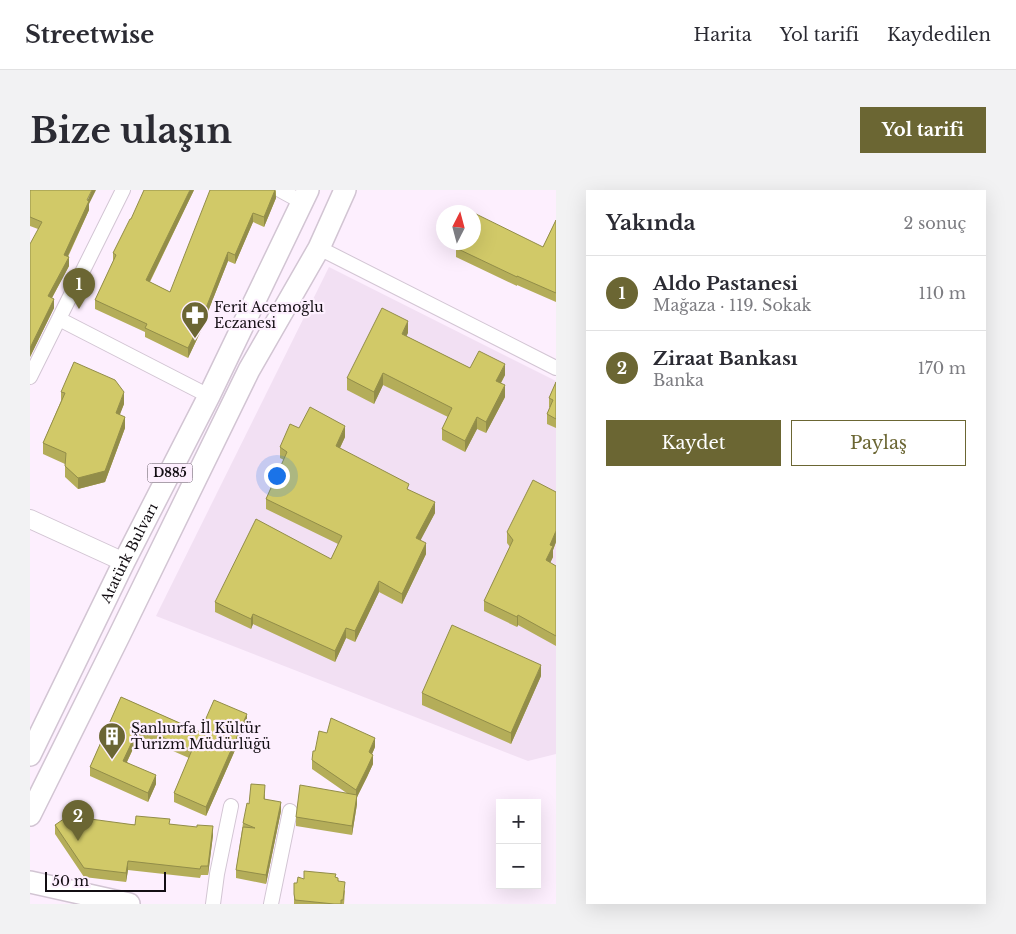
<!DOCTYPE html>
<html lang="tr">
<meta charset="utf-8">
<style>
:root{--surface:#fff;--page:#f2f2f3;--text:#2b2b33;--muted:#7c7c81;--line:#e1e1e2;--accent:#6b6633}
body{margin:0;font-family:"Libre Baskerville",serif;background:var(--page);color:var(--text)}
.controls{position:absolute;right:15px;bottom:15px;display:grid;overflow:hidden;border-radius:0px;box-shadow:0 5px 20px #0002}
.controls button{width:45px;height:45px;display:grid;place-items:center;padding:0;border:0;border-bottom:1px solid var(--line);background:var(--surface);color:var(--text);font:25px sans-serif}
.compass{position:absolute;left:406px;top:15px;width:45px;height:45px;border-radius:50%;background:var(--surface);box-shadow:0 5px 20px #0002;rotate:6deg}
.scale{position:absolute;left:15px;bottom:12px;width:121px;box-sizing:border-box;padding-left:5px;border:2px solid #130e13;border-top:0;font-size:14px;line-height:18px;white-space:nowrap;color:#130e13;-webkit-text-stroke:4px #fdeffe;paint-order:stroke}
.you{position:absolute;left:246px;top:285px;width:18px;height:18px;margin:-12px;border:4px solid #fff;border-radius:50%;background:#1a73e8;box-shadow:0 0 0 8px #1a73e833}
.badge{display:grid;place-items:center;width:32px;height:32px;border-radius:50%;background:var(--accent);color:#fff;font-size:16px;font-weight:700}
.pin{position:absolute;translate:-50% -41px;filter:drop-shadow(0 1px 2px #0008)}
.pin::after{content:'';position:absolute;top:26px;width:18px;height:15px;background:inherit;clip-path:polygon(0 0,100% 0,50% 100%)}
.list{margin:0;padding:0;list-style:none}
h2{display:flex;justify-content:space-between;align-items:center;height:65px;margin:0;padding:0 20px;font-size:21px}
h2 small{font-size:16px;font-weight:400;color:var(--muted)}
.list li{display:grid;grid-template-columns:32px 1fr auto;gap:15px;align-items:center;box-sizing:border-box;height:75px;padding:0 20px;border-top:1px solid var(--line)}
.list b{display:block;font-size:19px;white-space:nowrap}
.list p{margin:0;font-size:16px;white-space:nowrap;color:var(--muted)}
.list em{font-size:16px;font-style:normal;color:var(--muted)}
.actions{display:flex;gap:10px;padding:15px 20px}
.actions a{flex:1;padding:11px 0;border:1px solid var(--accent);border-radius:0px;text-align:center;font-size:18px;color:var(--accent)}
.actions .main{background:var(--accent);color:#fff}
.map{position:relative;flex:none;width:526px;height:714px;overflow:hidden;border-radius:0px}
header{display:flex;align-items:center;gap:30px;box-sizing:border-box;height:70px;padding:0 25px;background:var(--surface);border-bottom:1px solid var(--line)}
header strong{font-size:24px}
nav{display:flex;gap:28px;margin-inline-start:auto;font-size:18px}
.intro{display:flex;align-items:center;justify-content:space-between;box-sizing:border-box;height:120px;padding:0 30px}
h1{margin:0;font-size:35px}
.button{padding:12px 22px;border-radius:0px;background:var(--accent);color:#fff;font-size:18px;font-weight:700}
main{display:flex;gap:30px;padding:0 30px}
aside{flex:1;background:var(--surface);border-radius:0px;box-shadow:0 5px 20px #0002}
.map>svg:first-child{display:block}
.built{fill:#f2e0f3}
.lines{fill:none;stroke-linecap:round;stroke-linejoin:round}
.minor-casing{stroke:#d2c5d3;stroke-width:16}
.tertiary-casing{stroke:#d2c5d3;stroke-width:20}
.primary-casing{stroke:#d2c5d3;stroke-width:24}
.minor{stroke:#fff;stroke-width:14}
.tertiary{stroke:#fff;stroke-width:18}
.primary{stroke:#fff;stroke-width:21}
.wall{fill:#b4ad59}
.shaded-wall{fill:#928d49}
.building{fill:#d1c968;stroke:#928d49}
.labels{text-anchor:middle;stroke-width:4.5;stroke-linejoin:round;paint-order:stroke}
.shield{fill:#fdeffe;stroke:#59525a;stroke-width:1}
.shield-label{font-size:12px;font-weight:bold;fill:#130e13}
.poi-label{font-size:14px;fill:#130e13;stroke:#fdeffe;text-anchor:start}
.street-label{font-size:14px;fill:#130e13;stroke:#fdeffe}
</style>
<header>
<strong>Streetwise</strong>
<nav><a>Harita</a><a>Yol tarifi</a><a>Kaydedilen</a></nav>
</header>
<div class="intro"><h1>Bize ulaşın</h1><a class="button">Yol tarifi</a></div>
<main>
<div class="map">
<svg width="526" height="714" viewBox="0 0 526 714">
<rect width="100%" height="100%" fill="#fdeffe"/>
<path class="built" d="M 299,77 L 526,191 L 526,564 L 498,571 L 126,426 Z"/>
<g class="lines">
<g class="minor-casing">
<path id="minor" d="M 250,0 L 272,12
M 289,58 L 526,178
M 29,129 L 179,206
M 0,187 L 93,0
M 183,714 L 187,684 L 201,616
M 241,714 L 260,621"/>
</g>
<g class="tertiary-casing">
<path id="tertiary" d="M 0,329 L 94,372"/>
</g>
<g class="primary-casing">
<g id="primary">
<path id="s1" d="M 0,565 L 94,372 L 179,206 L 278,0"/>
<path d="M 0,625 L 89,446 L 219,180 L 289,58 L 315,0"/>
<path d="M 0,692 L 99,714"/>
</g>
</g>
<use href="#minor" class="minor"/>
<use href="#tertiary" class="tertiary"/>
<use href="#primary" class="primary"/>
</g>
<path class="wall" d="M 0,0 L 59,14 L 59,20 L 38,67 L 39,76 L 22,108 L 24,118 L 0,167 L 8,39 L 0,36 Z
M 164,0 L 120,92 L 140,102 L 246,0 L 246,8 L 234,37 L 223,32 L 205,74 L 198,71 L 177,124 L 177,128 L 158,168 L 115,147 L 115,142 L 65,119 L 65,110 L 83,72 L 83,63 L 101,29 Z
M 526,30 L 526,112 L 487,95 L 487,96 L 426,67 L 426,58 L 513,57 Z
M 378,143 L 376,146 L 440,178 L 475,185 L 471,193 L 475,207 L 456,243 L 447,239 L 435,262 L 412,250 L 412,239 L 418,227 L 353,195 L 344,214 L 317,200 L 317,188 Z
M 526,192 L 526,238 L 517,234 L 517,224 L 520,217 L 519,217 L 519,208 Z
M 31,202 L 94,214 L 89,225 L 95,238 L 75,292 L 48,299 L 35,287 L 35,274 L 13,264 L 13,253 L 31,211 Z
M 269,238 L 315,247 L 310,258 L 379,300 L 405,323 L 390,350 L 396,364 L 372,414 L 349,402 L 325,452 L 316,448 L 305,472 L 223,434 L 221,439 L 185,422 L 185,412 L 301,369 L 308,354 L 236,319 L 236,309 L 254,270 L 250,268 L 250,257 Z
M 526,302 L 526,352 L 523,360 L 523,367 L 520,373 L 526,376 L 526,456 L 488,435 L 487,437 L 454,421 L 454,411 L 480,357 L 477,353 L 477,342 Z
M 511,486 L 481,554 L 392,515 L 392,503 Z
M 91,507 L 170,542 L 217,533 L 176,626 L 144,612 L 144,603 L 159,568 L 109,546 L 97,572 L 126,594 L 118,612 L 60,586 L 60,577 Z
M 345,557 L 342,564 L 343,574 L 337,587 L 327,607 L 327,614 L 322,645 L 266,636 L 266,627 L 318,604 L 282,579 L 282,570 Z
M 235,604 L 235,609 L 251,621 L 236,694 L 206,688 L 206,680 L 213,633 L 219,614 Z
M 140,634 L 183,645 L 178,685 L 171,685 L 170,688 L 98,680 L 96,692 L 54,687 L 25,644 L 25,635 Z
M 306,687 L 315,701 L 314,714 L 264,714 L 264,704 L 267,693 L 274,689 Z"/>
<path class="shaded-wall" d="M 62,0 L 66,0 L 59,14 L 59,20 L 34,74 L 34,65 Z
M 160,0 L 164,0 L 116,99 L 116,90 Z
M 245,0 L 246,8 L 234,37 L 234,27 Z
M 223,23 L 223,32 L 205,74 L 205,65 Z
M 198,62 L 198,71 L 177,124 L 177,128 L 158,168 L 158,158 L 176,118 Z
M 39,67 L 39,76 L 18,115 L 18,106 Z
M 24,109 L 24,118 L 0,167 L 0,158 Z
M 378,131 L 378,143 L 372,155 L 372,144 Z
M 475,174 L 475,185 L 466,202 L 466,191 Z
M 353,183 L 353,195 L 344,214 L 344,202 Z
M 475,195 L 475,207 L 456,243 L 456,232 Z
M 94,202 L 94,214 L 86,235 L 86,223 Z
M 95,227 L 95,238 L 75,292 L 48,299 L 48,288 Z
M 447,227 L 447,239 L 435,262 L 435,251 Z
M 315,236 L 315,247 L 306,266 L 306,256 Z
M 405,312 L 405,323 L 386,359 L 386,348 Z
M 526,341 L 526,352 L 523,360 L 523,367 L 516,381 L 516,370 L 520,355 Z
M 396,353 L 396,364 L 372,414 L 372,404 Z
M 349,391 L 349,402 L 325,452 L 325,441 Z
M 223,424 L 223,434 L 221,439 L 221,429 Z
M 488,425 L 488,435 L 487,437 L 487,427 Z
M 316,438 L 316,448 L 305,472 L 305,461 Z
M 511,475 L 511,486 L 481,554 L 481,543 Z
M 217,524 L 217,533 L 176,626 L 176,617 Z
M 109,537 L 109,546 L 93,580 L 93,571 Z
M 345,548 L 345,557 L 339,571 L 339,562 Z
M 343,565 L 343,574 L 337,587 L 327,607 L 327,614 L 322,645 L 322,636 L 326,609 L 326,600 Z
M 126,585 L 126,594 L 118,612 L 118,603 Z
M 251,612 L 251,621 L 236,694 L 236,685 Z
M 183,636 L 183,645 L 178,685 L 178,676 Z
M 98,671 L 98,680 L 96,692 L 96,683 Z"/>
<path class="building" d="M 0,0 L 62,0 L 57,10 L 59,11 L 34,65 L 39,67 L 18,106 L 24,109 L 0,158 L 0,54 L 12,32 L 0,27 Z
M 114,0 L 160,0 L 116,90 L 140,102 L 180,0 L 245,0 L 234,27 L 223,23 L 205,65 L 198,62 L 176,118 L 177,119 L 158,158 L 115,138 L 117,134 L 65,110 L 86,65 L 83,63 L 100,29 L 101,29 Z
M 444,23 L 513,57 L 526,30 L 526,103 L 487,86 L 487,87 L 426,58 L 429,52 L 444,52 Z
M 352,118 L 378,131 L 372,144 L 440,178 L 449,161 L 475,174 L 466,191 L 475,195 L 456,232 L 447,227 L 435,251 L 412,239 L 422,218 L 353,183 L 344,202 L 317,188 Z
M 44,172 L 85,190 L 94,202 L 86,223 L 95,227 L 75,281 L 48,288 L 35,276 L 36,263 L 13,253 L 35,203 L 31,202 Z
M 526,192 L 526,229 L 517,224 L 523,210 L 519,208 Z
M 280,217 L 315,236 L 306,256 L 379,294 L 377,299 L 405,312 L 386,348 L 396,353 L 372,404 L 349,391 L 325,441 L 316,438 L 305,461 L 223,424 L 221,429 L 185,412 L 226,329 L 301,369 L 312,346 L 236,309 L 257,262 L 250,257 L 260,234 L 269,238 Z
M 503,290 L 526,302 L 526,341 L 520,355 L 523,356 L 516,370 L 526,376 L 526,446 L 488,425 L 487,427 L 454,411 L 483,350 L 477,342 Z
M 422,435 L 511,475 L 481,543 L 392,503 Z
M 91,507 L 170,542 L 184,510 L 217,524 L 176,617 L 144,603 L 162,560 L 109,537 L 93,571 L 126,585 L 118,603 L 60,577 Z
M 301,528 L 345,548 L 339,562 L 343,565 L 337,578 L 326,600 L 282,570 L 283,561 L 285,561 L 289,541 L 297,543 Z
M 221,594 L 235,595 L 234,609 L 251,612 L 236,685 L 206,680 L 213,637 L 225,638 L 213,633 L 217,613 L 219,614 Z
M 270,595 L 327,605 L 322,636 L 266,627 Z
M 38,626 L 105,635 L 106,626 L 140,629 L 139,634 L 167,637 L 167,635 L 183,636 L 178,676 L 171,676 L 170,679 L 98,671 L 96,683 L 54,678 L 25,635 Z
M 274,681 L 306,684 L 305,687 L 308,688 L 308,691 L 315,692 L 313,710 L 311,710 L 311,714 L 304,714 L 265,710 L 264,704 L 264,693 L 267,693 L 268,687 L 274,689 Z"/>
<defs>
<g id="pharmacy-pin" transform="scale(1.4375)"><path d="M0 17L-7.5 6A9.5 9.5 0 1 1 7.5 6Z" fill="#6b6633" stroke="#fdeffe"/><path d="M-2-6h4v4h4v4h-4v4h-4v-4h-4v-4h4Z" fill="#fff"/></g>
<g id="building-pin" transform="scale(1.4375)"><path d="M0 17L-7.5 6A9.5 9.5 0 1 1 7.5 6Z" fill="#6b6633" stroke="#fdeffe"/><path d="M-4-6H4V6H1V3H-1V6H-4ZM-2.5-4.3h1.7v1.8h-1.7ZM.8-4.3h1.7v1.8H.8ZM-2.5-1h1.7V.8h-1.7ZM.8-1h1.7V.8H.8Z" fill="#fff"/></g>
</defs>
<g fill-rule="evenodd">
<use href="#pharmacy-pin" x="165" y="125"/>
<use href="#building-pin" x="82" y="546"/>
</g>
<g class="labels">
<rect class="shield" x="117.5" y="273.5" width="45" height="19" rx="4"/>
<g class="shield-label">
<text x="140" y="287">D885</text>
</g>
<g class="poi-label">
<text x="184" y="122">Ferit Acemoğlu<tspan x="184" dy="16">Eczanesi</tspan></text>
<text x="101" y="543">Şanlıurfa İl Kültür<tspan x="101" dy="16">Turizm Müdürlüğü</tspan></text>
</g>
<g class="street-label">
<text dy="5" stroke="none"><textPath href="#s1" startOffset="225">Atatürk Bulvarı</textPath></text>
</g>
</g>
</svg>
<div class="controls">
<button>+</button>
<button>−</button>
</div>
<svg class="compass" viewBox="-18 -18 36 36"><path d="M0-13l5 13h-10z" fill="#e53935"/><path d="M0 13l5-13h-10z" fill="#7c7c81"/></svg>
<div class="scale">50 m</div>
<div class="you"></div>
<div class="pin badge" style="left:49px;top:119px">1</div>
<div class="pin badge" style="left:48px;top:651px">2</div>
</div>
<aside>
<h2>Yakında<small>2 sonuç</small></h2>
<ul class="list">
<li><span class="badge">1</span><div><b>Aldo Pastanesi</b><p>Mağaza · 119. Sokak</p></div><em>110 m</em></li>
<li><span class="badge">2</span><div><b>Ziraat Bankası</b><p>Banka</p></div><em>170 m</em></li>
</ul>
<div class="actions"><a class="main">Kaydet</a><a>Paylaş</a></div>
</aside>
</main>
